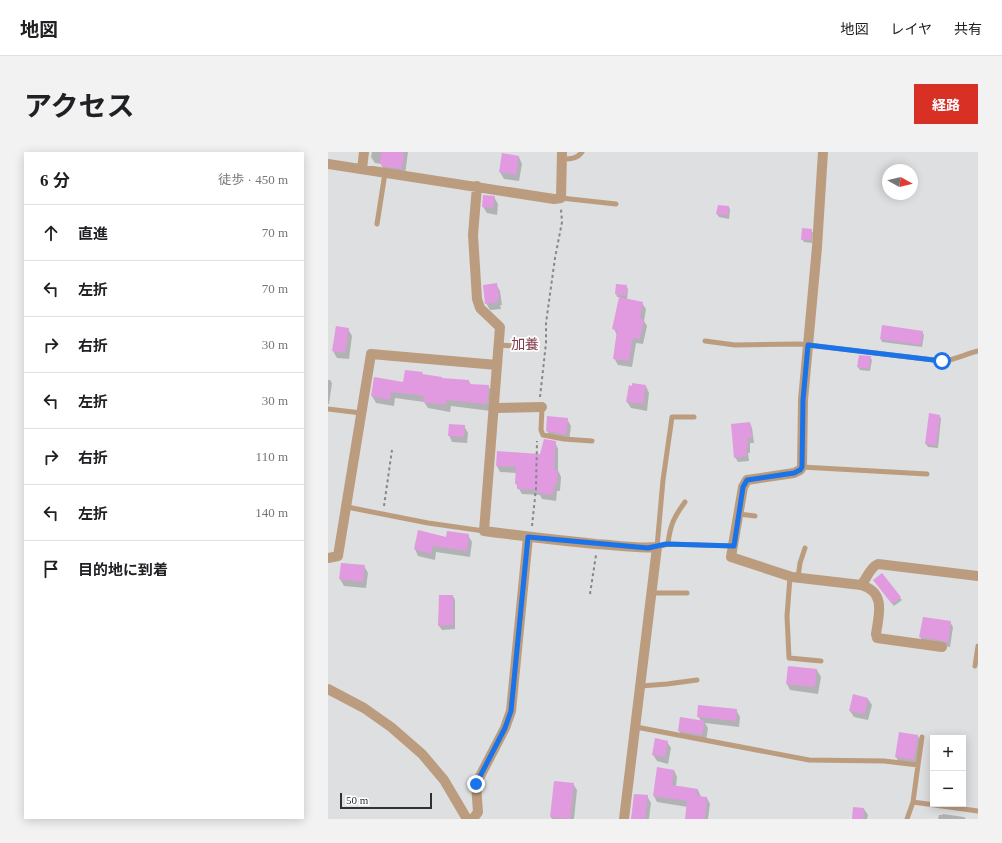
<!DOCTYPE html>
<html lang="ja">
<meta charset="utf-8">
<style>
:root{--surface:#fff;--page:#f2f2f2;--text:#202124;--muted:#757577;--line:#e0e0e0;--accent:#d93025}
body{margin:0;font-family:"Times New Roman","Noto Sans JP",serif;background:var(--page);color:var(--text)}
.controls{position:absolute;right:12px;bottom:12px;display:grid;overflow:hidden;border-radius:0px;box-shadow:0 2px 10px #0003}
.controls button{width:36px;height:36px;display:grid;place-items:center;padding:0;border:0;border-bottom:1px solid var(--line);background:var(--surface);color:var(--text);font:20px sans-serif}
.compass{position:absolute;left:554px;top:12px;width:36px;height:36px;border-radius:50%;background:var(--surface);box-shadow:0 2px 10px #0003;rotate:98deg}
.scale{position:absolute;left:12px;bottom:10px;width:92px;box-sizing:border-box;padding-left:4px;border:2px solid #2f3031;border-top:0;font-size:11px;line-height:14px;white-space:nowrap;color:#2f3031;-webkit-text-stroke:3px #fff;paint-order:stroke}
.stop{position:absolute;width:12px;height:12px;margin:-9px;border:3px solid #1a73e8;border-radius:50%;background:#fff}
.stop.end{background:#1a73e8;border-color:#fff;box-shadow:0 1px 4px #0008}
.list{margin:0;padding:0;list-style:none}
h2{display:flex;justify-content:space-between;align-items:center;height:52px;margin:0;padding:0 16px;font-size:17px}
h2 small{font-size:13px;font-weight:400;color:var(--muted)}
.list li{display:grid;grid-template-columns:26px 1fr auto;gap:12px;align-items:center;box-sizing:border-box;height:56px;padding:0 16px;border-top:1px solid var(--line)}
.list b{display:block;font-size:15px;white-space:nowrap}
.list em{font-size:13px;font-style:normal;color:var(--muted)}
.icon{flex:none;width:22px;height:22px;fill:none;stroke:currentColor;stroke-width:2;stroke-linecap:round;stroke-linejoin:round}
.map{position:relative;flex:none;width:650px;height:667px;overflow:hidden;border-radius:0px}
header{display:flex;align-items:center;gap:24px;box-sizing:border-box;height:56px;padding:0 20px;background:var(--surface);border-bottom:1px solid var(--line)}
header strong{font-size:19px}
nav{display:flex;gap:22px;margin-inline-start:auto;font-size:14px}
.intro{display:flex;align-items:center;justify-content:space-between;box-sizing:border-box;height:96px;padding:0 24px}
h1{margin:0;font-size:28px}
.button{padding:10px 18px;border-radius:0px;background:var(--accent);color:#fff;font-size:14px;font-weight:700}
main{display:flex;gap:24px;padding:0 24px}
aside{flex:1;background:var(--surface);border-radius:0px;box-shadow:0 2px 10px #0003}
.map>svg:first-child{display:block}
.shadow{fill:#0003}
.building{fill:#e19ae0}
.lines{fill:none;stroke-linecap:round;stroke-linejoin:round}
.path{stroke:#858788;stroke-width:2;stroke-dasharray:3 3;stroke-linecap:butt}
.service{stroke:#bc9c7e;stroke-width:5}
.minor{stroke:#bc9c7e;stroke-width:10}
.route{stroke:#1a73e8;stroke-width:5}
.labels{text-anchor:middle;stroke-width:3.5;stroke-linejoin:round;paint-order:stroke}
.quarter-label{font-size:14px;fill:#843c4b;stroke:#fff}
</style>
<header>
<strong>地図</strong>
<nav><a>地図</a><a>レイヤ</a><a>共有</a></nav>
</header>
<div class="intro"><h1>アクセス</h1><a class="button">経路</a></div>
<main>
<aside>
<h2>6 分<small>徒歩 · 450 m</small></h2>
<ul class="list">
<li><svg class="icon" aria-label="ahead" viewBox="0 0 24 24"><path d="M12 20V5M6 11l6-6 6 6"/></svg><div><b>直進</b></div><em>70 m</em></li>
<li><svg class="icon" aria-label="left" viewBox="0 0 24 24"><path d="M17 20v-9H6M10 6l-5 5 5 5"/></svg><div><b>左折</b></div><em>70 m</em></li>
<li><svg class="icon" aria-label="right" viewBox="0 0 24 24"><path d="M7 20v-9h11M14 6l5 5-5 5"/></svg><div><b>右折</b></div><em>30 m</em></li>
<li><svg class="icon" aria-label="left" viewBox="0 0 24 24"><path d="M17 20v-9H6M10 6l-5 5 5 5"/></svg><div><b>左折</b></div><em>30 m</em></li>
<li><svg class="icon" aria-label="right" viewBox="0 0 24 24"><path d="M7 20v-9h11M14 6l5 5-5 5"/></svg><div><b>右折</b></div><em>110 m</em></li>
<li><svg class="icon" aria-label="left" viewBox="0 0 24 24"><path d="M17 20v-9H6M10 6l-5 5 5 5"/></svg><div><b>左折</b></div><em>140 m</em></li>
<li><svg class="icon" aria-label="arrive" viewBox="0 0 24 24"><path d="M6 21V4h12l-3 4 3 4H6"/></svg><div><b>目的地に到着</b></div></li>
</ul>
</aside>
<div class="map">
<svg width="650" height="667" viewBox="0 0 650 667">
<rect width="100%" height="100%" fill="#dddfe1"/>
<path class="shadow" d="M 44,0 L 80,0 L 77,23 L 56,18 L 53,12 L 47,11 L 43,5 Z
M 175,3 L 191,5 L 194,12 L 191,29 L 176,27 L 172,20 Z
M 166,45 L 170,52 L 169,63 L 159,61 L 155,55 Z
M 401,55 L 402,58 L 401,67 L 391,65 L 389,62 Z
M 483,78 L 485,81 L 484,91 L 476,90 L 474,87 Z
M 168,132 L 172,139 L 174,153 L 172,153 L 173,157 L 162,158 L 158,151 Z
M 298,134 L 300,137 L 299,148 L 314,151 L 318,157 L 316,169 L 319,174 L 315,192 L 308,191 L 304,215 L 290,213 L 286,206 L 289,183 L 286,177 L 292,145 L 289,145 L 288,142 Z
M 8,175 L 20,177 L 24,184 L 21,207 L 9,206 L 5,199 Z
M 594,180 L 596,183 L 594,195 L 554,190 L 553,187 Z
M 542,205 L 544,208 L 542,219 L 532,218 L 530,215 Z
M 94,221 L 95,223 L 114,227 L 141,229 L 143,233 L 160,234 L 164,240 L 163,259 L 123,254 L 122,260 L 100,256 L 96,250 L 67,246 L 66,254 L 48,251 L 44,244 L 47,226 L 76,231 Z
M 0,228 L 2,228 L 4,231 L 1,252 L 0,252 Z
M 318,234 L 321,241 L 319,259 L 303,256 L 299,250 Z
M 612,264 L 613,267 L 610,296 L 600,295 L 598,292 Z
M 220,265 L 239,267 L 243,274 L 241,289 L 223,286 L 219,279 Z
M 422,271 L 424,276 L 426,291 L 422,291 L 422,301 L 420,301 L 421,309 L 410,310 L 407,305 Z
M 136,274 L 140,281 L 139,291 L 124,290 L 121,283 Z
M 227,290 L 230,297 L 230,318 L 233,325 L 232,339 L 229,339 L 228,349 L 214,347 L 212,343 L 194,342 L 188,332 L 189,321 L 172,320 L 169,314 L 213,303 Z
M 140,383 L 144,390 L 142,405 L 108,400 L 107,408 L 90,404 L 87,397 L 119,387 Z
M 36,414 L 40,421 L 38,436 L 16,434 L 12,427 Z
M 548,431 L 572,446 L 574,448 L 566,454 Z
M 125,444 L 127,448 L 127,477 L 114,478 L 111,474 Z
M 622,470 L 625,475 L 622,495 L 596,491 L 592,485 Z
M 489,518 L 493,525 L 490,542 L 462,538 L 459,532 Z
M 540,547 L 544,553 L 540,568 L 526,565 L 522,559 Z
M 408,558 L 412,565 L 411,575 L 377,571 L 380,576 L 378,590 L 355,585 L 351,579 L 373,569 L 370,564 Z
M 590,584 L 594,591 L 590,614 L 572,612 L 568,605 Z
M 339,590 L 343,596 L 340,612 L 329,609 L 325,603 Z
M 346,618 L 349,625 L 348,634 L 370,638 L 373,645 L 379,646 L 382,652 L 380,667 L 358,667 L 360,655 L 329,650 L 326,644 Z
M 245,632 L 249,638 L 246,667 L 224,667 L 223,665 Z
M 319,644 L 323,651 L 321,667 L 304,667 Z
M 536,657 L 540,663 L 539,667 L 525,667 Z
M 615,662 L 636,665 L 638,667 L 610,667 L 611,663 L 614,663 Z"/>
<path class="building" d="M 53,0 L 76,0 L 74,17 L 53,14 L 54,12 L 52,12 Z
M 174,1 L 191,4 L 188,23 L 171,20 Z
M 155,43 L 167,44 L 165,56 L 154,55 Z
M 390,53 L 401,54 L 400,64 L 388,62 Z
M 474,76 L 484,77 L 483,88 L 473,88 Z
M 169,131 L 171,147 L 169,147 L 170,150 L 157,152 L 155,133 Z
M 288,132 L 299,133 L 298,144 L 287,142 Z
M 291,145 L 315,150 L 312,166 L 316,167 L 312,187 L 305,186 L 301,209 L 285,207 L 289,178 L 284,177 Z
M 554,173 L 595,179 L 593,193 L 552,187 Z
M 8,174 L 21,176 L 17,201 L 4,199 Z
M 531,203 L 543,204 L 541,217 L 529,215 Z
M 77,218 L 95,220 L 94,222 L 114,225 L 114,226 L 141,228 L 141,232 L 161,233 L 159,252 L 119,248 L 118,253 L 95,250 L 96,244 L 63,240 L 62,248 L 43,244 L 46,225 L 75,230 Z
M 304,231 L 318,233 L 315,252 L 298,250 L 301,233 L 304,234 Z
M 601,261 L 612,263 L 608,293 L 597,292 Z
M 219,264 L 240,266 L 238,283 L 218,279 Z
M 422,270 L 424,286 L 419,286 L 420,296 L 418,296 L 419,304 L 406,306 L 403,272 Z
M 121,272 L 137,273 L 136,285 L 120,284 Z
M 216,287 L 228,289 L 226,318 L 230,318 L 229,333 L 226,333 L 225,343 L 209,341 L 210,338 L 189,337 L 189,332 L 187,332 L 188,315 L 168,314 L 169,299 L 212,302 Z
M 90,378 L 118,385 L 119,379 L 141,382 L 139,399 L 105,394 L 103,402 L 86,397 Z
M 13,411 L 37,413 L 35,430 L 11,427 Z
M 554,421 L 573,445 L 564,452 L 545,428 Z
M 111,443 L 125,443 L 125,473 L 110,474 Z
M 595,465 L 623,469 L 620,491 L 615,489 L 591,485 Z
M 460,514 L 489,517 L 487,535 L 458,532 Z
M 525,542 L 540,546 L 537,562 L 521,559 Z
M 370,553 L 409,557 L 408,569 L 369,565 Z
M 352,565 L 377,569 L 374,583 L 350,579 Z
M 571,580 L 590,583 L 586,608 L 567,605 Z
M 327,586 L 340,589 L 337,605 L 324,603 Z
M 329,615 L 346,618 L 344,633 L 370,637 L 369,644 L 379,645 L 377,667 L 357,667 L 359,649 L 325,644 Z
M 226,629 L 246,631 L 242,667 L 222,665 Z
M 306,642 L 320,643 L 317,667 L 303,667 Z
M 525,655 L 536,656 L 535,667 L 524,667 Z"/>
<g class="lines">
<path class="path" d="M 212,245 L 218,191 L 218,171 L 227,106 L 234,70 L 233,57
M 56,354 L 64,298
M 204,374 L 208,336 L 209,289
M 262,442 L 268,403"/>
<path class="service" d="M 234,7 C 242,7 249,7 254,0
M 233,46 L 288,52
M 49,72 L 57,21
M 377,189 L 407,193 L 472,192 L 614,209 C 627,208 637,202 650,199
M 170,193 L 203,195
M 214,255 L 213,278 L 215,283 L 236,287 L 264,289
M 0,257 L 33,261
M 366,265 L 344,265 L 335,328 L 329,395 L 340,392 L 406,394
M 474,315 L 599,322
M 19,355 L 100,371 L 156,379
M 411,362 L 427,364
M 340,392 C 342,373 346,365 357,350
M 462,425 L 459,464 L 461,506 L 493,509
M 470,426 L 472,411 L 477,396
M 324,441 L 359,441
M 647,514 L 650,494
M 313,534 L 339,532 L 369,528
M 308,575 L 481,608 L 556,609 L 590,613 L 585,650 L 579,667
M 590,613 L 594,585
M 585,650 L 650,659"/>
<path class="minor" d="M 495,0 L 489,95 L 475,248 L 474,315 L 472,318 L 466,321 L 419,328 L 415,335 L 403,405 L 464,425 L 533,433 C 558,440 551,462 548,482 L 549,486 L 614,495
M 0,12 L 226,47 L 233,46 L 234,0
M 34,17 L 36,0
M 149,34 L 145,83 L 149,147 L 152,156 L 172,175 L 156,379 C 193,384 230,388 268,392 C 288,393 309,397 329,395 L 296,667
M 166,256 L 214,255
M 0,406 L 10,404 L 43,202 L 169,213
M 533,433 C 539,427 541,416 550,412 L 650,424
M 0,537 L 36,556 L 63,575 L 94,602 L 116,628 L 139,667
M 145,667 L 150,660 L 148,632 L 177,576 L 183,559 L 200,385"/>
</g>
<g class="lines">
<path class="route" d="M 148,632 L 177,576 L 183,559 L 200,385 L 320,396 L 338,392 L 406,394 L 415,335 L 419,328 L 466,321 L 472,318 L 474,315 L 475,248 L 480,193 L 614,209"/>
</g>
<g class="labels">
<g class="quarter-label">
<text x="197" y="197">加養</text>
</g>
</g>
</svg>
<div class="controls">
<button>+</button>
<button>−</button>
</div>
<svg class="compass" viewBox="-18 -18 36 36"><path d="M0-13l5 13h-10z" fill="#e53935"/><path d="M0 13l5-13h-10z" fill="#757577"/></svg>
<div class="scale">50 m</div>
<div class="stop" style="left:614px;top:209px"></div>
<div class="stop end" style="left:148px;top:632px"></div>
</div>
</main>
